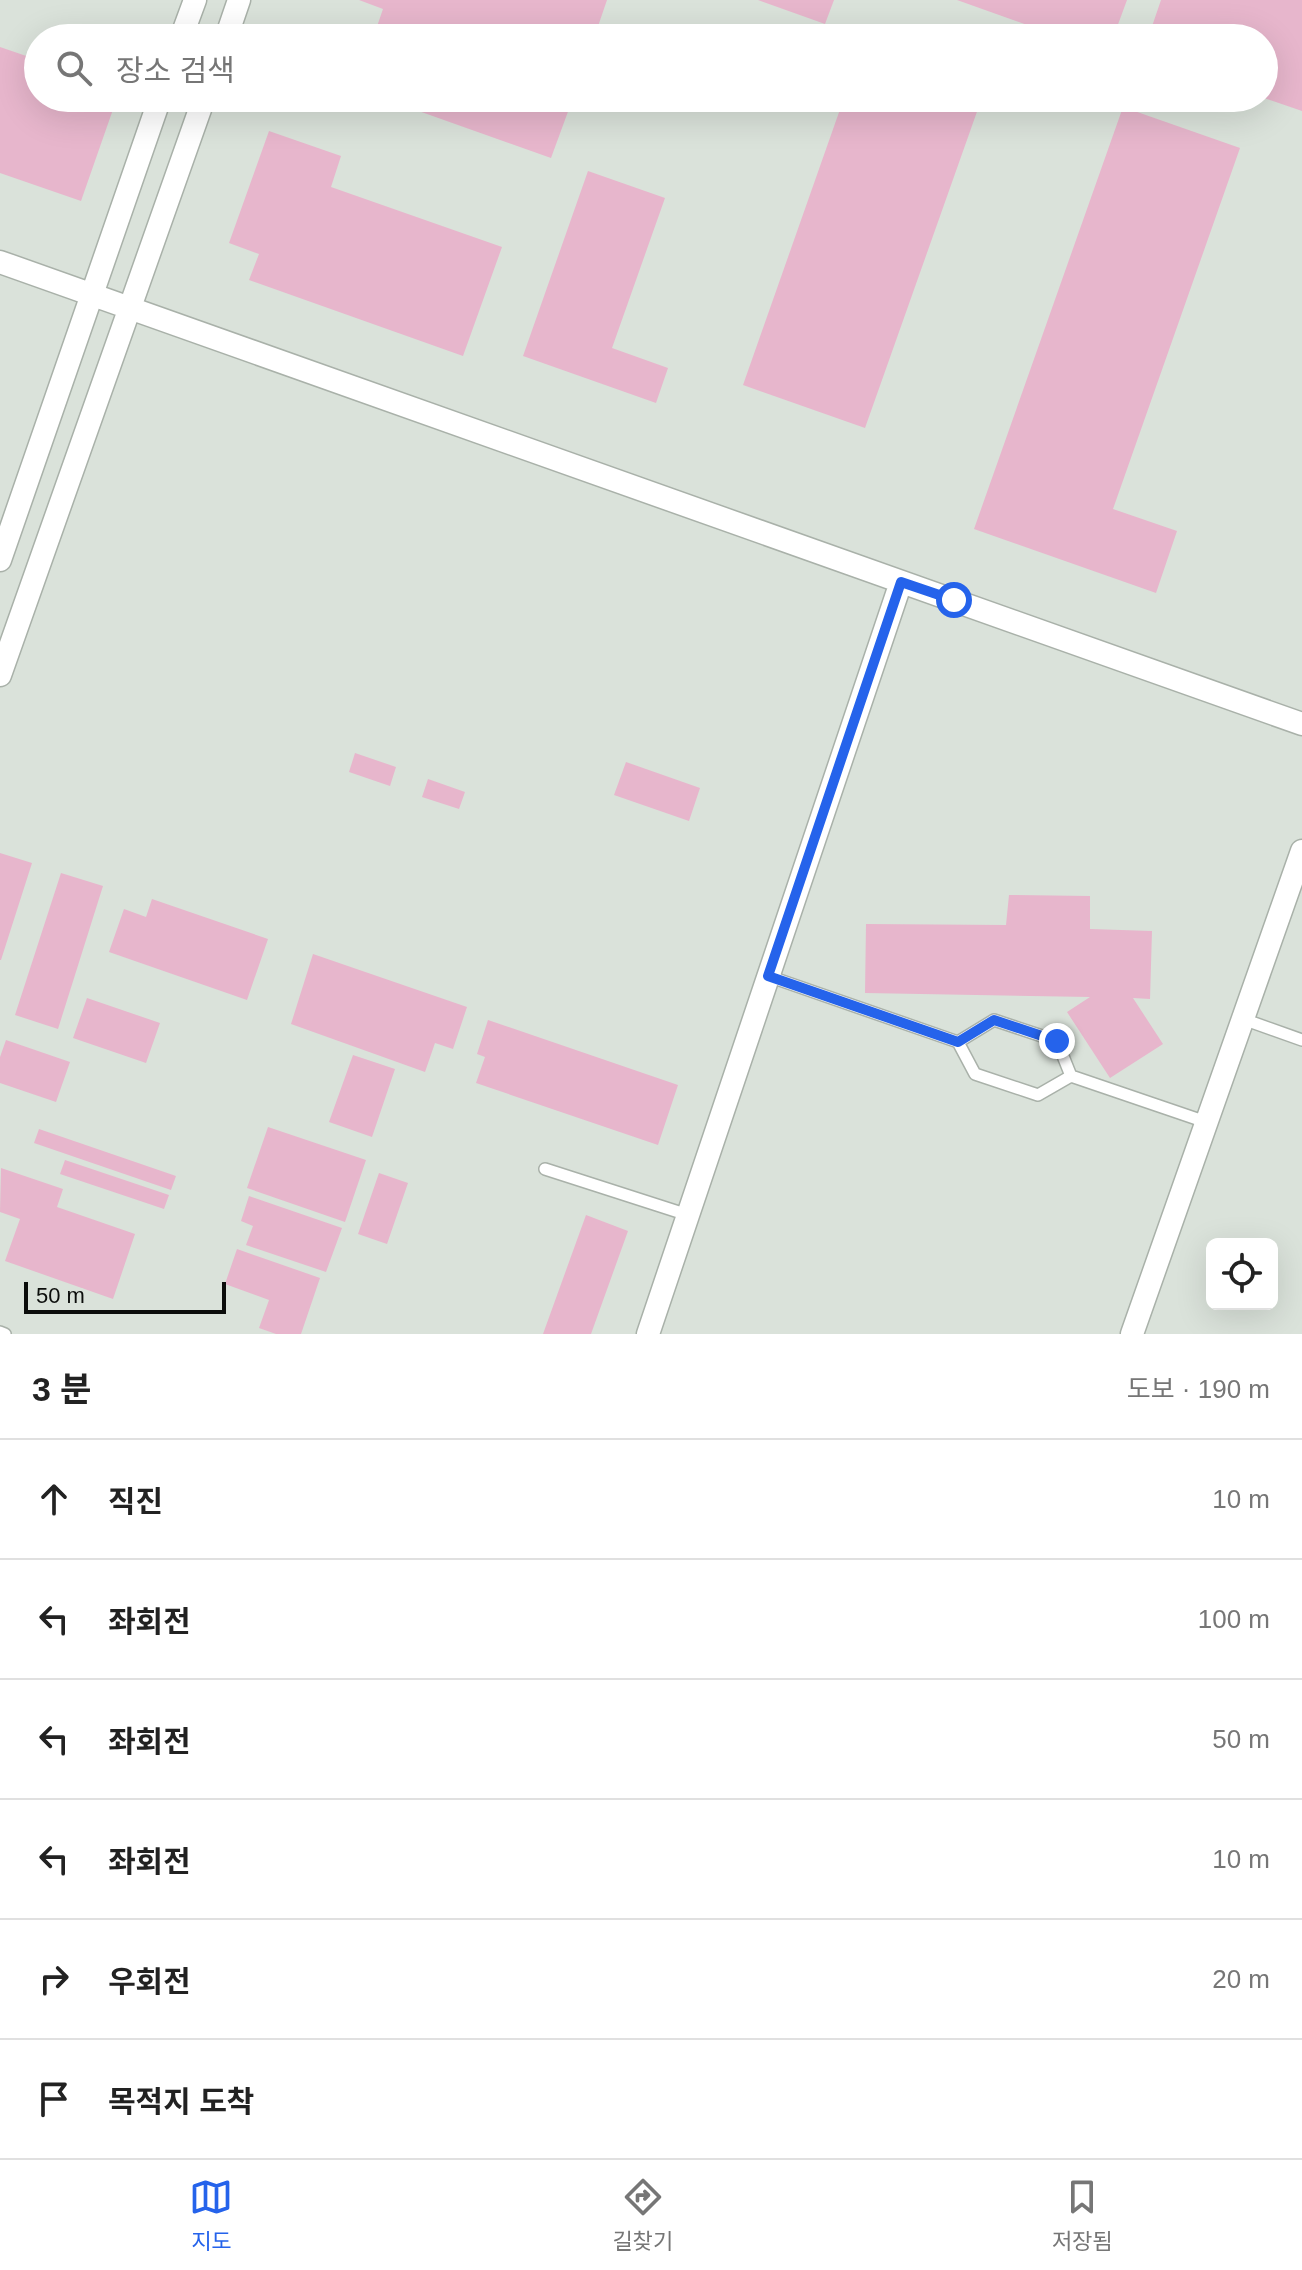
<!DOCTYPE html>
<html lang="ko">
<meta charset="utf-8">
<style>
:root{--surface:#fff;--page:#f2f2f2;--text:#222;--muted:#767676;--line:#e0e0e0;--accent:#2563eb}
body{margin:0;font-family:Arial,"Noto Sans KR",sans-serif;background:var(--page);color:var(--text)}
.controls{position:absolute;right:24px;bottom:24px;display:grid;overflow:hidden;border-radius:12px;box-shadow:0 8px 32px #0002}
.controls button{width:72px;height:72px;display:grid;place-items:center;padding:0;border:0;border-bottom:2px solid var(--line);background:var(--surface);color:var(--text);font:40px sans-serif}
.scale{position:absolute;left:24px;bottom:20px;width:202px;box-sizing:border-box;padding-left:8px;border:4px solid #0b0d0b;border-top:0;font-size:22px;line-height:28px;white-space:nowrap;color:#0b0d0b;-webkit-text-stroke:6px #dae2da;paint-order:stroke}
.stop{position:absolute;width:24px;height:24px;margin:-18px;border:6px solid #2563eb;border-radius:50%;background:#fff}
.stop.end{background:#2563eb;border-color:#fff;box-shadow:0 2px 8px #0008}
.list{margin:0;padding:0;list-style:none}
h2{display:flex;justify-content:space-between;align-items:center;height:104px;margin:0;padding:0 32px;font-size:34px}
h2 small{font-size:26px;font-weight:400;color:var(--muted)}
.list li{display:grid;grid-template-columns:52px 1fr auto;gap:24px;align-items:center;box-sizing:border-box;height:120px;padding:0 32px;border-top:2px solid var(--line)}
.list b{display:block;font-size:30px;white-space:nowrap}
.list em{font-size:26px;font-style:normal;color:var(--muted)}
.icon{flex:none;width:44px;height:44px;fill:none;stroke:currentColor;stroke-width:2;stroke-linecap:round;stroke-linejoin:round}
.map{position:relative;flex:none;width:1302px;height:1334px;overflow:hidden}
.search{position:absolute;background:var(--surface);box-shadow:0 8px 32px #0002;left:24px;right:24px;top:24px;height:88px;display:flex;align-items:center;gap:20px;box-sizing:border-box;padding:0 28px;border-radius:44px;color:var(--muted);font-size:30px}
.sheet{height:824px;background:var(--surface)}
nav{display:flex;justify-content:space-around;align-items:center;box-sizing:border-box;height:112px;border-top:2px solid var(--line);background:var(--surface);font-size:22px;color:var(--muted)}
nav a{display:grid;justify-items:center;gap:4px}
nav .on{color:var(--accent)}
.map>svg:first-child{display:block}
.building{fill:#e7b6cc}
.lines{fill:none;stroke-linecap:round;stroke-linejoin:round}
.service-casing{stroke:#a9b1a9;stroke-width:14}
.minor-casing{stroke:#a9b1a9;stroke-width:25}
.service{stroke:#fff;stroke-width:11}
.minor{stroke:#fff;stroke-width:22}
.route{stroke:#2563eb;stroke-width:10}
</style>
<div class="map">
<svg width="1302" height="1334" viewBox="0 0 1302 1334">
<rect width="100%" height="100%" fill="#dae2da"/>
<path class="building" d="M 359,0 L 607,0 L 594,38 L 373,38 L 383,9 Z
M 758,0 L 834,0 L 825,24 Z
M 957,0 L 1127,0 L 1113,38 L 1064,38 Z
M 1161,0 L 1302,0 L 1302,111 L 1264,98 L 1264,38 L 1148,38 Z
M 0,47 L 38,60 L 38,98 L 117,98 L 81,201 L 0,173 Z
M 382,98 L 573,98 L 551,158 Z
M 844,98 L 957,98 L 979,106 L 865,428 L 743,385 Z
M 1123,107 L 1240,148 L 1113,509 L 1177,531 L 1156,593 L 974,529 Z
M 269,131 L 341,156 L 331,187 L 502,247 L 463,356 L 249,280 L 259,254 L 229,243 Z
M 588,171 L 665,198 L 612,348 L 668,368 L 656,403 L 523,356 Z
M 355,753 L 396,767 L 390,786 L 349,772 Z
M 626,762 L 700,788 L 689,821 L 614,795 Z
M 428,779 L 465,792 L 459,809 L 422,797 Z
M 0,853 L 32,863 L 1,960 L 0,960 Z
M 61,873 L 103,886 L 58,1029 L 15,1015 Z
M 1009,895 L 1090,896 L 1090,929 L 1152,931 L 1150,999 L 1133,998 L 1163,1044 L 1110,1078 L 1067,1012 L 1090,997 L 865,993 L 866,924 L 1006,925 Z
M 152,899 L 268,939 L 247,1000 L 109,952 L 124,909 L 146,917 Z
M 313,954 L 467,1007 L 453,1049 L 435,1043 L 425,1072 L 291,1024 Z
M 87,998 L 160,1023 L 146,1063 L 73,1038 Z
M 488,1020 L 678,1085 L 658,1145 L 476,1083 L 485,1057 L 477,1054 Z
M 6,1040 L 70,1062 L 56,1102 L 0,1083 L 0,1057 Z
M 353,1055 L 395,1069 L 372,1137 L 329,1122 Z
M 268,1127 L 366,1160 L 345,1222 L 247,1188 Z
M 39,1129 L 176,1176 L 171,1190 L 34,1143 Z
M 65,1160 L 169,1195 L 164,1209 L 60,1174 Z
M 1,1168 L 63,1189 L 57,1207 L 135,1234 L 113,1299 L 5,1261 L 20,1219 L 0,1212 Z
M 379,1173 L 408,1183 L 387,1244 L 358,1234 Z
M 249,1196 L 342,1228 L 326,1272 L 246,1245 L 253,1226 L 241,1221 Z
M 586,1215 L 628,1231 L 591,1334 L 543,1334 Z
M 237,1249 L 320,1278 L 301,1334 L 276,1334 L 259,1328 L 269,1300 L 225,1284 Z"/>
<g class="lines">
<g class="service-casing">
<path id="service" d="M 768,976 L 958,1042 L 975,1074 L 1038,1095 L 1071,1076 L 1057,1041 L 994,1020 L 958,1042
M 1243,1019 L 1302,1040
M 1071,1076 L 1206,1122
M 545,1169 L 688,1215
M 0,1332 L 5,1334"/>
</g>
<g class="minor-casing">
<path id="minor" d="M 181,38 L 195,0
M 226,38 L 239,0
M 0,262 L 1302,724
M 0,560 L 160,98
M 0,675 L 204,98
M 648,1334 L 901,582
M 1132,1334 L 1302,851"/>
</g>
<use href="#service" class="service"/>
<use href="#minor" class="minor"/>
</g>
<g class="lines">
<path class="route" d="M 954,600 L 901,582 L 768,976 L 958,1042 L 994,1020 L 1057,1041"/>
</g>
</svg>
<div class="controls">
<button><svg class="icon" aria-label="locate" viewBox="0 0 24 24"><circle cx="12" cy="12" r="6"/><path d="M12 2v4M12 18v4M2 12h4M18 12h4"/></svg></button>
</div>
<div class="scale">50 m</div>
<div class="stop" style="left:954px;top:600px"></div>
<div class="stop end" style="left:1057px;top:1041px"></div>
<div class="search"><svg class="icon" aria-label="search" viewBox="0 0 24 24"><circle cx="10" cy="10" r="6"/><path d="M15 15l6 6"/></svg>장소 검색</div>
</div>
<section class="sheet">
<h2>3 분<small>도보 · 190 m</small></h2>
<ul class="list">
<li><svg class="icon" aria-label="ahead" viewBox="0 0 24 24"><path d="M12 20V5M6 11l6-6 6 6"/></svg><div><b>직진</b></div><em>10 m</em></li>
<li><svg class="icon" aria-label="left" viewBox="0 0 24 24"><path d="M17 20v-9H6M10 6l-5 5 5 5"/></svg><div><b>좌회전</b></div><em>100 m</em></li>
<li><svg class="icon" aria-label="left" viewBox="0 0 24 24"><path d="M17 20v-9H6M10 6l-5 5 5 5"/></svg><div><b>좌회전</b></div><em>50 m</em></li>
<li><svg class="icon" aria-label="left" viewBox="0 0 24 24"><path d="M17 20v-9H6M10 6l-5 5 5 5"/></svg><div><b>좌회전</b></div><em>10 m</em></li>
<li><svg class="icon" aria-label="right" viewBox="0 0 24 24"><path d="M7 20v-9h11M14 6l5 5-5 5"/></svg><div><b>우회전</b></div><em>20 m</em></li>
<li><svg class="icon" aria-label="arrive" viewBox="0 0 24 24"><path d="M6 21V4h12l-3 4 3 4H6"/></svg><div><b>목적지 도착</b></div></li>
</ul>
</section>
<nav>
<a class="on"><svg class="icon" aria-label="map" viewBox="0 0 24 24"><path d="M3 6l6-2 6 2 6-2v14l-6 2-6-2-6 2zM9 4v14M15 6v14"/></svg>지도</a>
<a><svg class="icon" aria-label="directions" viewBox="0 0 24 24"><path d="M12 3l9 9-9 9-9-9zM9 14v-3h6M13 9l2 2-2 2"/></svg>길찾기</a>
<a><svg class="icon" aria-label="saved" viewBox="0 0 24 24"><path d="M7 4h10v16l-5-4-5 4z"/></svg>저장됨</a>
</nav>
